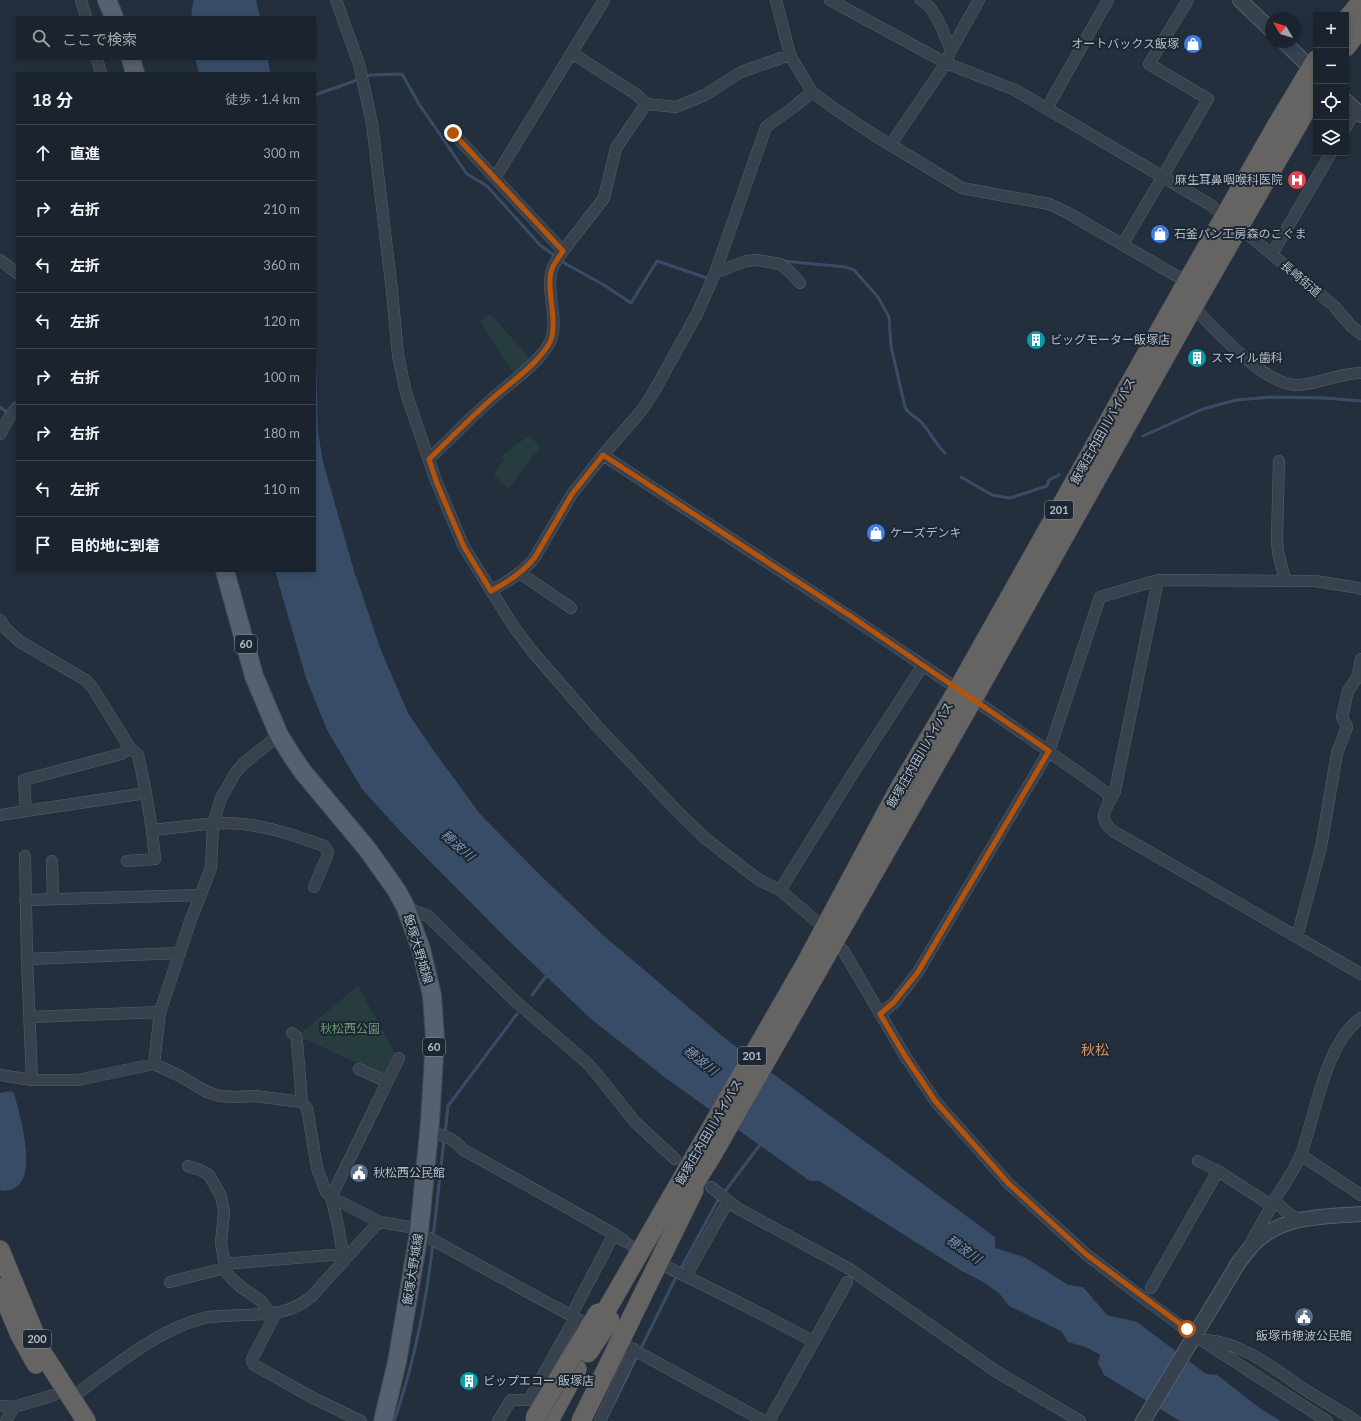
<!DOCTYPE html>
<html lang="ja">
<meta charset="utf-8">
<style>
:root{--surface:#1b232e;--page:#282f3a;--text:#f1f3f6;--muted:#a0a4aa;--line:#39404a}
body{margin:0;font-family:Lato,"Noto Sans JP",sans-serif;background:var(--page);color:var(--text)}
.controls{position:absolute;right:12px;top:12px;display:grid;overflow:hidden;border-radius:0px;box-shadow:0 2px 6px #0003}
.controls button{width:36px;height:36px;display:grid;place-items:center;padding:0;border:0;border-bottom:1px solid var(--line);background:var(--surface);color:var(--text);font:20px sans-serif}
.compass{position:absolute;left:1265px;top:12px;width:36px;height:36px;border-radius:50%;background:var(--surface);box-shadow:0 2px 6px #0003;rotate:308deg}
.stop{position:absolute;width:12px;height:12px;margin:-9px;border:3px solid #b45309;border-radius:50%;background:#fff}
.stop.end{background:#b45309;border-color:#fff;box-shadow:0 1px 4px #0008}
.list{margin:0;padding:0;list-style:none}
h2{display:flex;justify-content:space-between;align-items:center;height:52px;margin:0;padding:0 16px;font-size:17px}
h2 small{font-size:13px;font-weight:400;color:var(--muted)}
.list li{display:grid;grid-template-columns:26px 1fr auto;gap:12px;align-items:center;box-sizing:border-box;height:56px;padding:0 16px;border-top:1px solid var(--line)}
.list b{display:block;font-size:15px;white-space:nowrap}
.list em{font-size:13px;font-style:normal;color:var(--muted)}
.icon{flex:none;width:22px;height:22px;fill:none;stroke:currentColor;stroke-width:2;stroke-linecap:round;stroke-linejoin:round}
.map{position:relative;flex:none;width:1361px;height:1421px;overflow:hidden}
.search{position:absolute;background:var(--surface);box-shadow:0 2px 6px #0003;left:16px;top:16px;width:300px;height:44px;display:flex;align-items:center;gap:10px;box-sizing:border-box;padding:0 14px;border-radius:0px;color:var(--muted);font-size:15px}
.panel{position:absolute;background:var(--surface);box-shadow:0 2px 6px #0003;left:16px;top:72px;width:300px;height:500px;border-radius:0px}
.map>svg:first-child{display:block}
.green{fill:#263c3f}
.water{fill:#394c67}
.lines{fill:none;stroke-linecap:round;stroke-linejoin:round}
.stream{stroke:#394c67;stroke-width:3}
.minor-tunnel{stroke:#3a4453;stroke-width:11;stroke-dasharray:11 5.5;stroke-linecap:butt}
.minor-casing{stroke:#565f6c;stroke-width:12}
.tertiary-casing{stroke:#565f6c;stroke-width:16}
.primary-casing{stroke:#414a57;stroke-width:20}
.trunk-casing{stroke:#434c59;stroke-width:20}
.minor{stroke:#38414e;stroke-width:11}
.tertiary{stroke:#38414e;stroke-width:14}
.primary{stroke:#56606e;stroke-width:18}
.trunk{stroke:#656462;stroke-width:19}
.trunk-bridge-casing{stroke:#434c59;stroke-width:20;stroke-linecap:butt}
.trunk-bridge{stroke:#656462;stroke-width:19}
.route{stroke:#b45309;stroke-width:5}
.labels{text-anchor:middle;stroke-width:4;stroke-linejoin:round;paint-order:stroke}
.shield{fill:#1d2633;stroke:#878f9c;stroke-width:1}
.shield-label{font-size:11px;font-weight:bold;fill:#b4bcc9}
.poi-label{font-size:12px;fill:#b4bcc9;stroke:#1d2633;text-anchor:start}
.street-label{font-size:12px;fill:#b4bcc9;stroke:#1d2633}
.park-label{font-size:12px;fill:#6b9a76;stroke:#1d2633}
.water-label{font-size:13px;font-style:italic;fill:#7c92b1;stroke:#1d2633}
.quarter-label{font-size:14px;fill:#d59563;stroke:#1d2633}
</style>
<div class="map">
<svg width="1361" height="1421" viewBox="0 0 1361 1421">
<rect width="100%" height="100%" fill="#242f3e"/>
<path class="green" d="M 490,314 L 531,359 L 514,374 L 480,322 Z
M 530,436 L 540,447 L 509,488 L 494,475 L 504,460 L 501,456 L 520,442 Z
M 358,986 L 397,1057 L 387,1077 L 305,1039 L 299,1041 L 297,1036 Z"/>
<path class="water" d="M 193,0 L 256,0 L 260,17 L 192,17 C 190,11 194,6 193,0 Z
M 195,59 L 268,59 L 270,73 L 199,73 Z
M 315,348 L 316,354 L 318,432 L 323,462 L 354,571 L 382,653 L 408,713 L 431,747 L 480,814 L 540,875 L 604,936 L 727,1040 L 995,1237 L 995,1248 L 1024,1257 L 1068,1285 L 1083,1287 L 1107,1315 L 1137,1322 L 1206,1374 L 1217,1375 L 1261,1409 L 1281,1421 L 1180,1421 L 1104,1375 L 1098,1363 L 1100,1355 L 1086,1347 L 1068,1342 L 1061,1331 L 1009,1306 L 999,1293 L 983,1282 L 960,1270 L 819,1181 L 810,1181 L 663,1076 L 590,1018 L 507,939 L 401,832 L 362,789 L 327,730 L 306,678 L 275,571 L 315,571 Z
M 11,1091 L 14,1093 C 19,1113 40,1180 12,1189 C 8,1191 4,1191 0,1190 L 0,1093 Z"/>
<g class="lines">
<path class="stream" d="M 365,77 L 371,75 L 402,74 L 419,104 L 467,174 L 487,186 L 540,245 L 566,264 L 604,285 L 631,303 L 657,261 L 707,278
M 315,95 L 360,79
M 782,261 L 846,267 L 854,270 L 878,297 L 889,317 L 891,346 L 905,407 C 910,417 915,415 921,422 C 930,431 935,444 945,453
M 0,407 L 8,413
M 1143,436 L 1203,409 L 1236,400 L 1272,397 L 1325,398 L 1361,401
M 961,477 L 992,495 L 1010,498 L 1047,486 L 1049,480 L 1059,475
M 532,995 L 548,974
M 445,1134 L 448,1106 L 517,1014
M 433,1238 L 444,1140
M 680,1270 L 717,1202 L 762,1142
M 614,1403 L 677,1275
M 394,1421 C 414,1364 426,1303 433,1243"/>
<path class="minor-tunnel" d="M 624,1241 L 663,1265"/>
<g class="minor-casing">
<path id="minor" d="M 81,0 L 86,17
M 336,0 L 359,64 L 372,123 L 392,291 L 398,355 L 406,393 L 436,481 L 464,547 L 512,624 L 532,651 L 597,726 L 677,811 L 706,839 L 759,880 L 780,890 L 815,920
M 776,0 L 790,55 L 812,92 L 835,109 L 874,135 L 962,188 L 1049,204 L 1068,213 L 1187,282 L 1188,286
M 830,0 L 946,63 L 1015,90 L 1163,177 L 1209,204 L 1225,216
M 921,0 C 935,7 945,36 951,50
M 572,53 L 637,95 L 646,104
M 97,59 L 101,73
M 1047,108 L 1108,0
M 1346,127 L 1356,110
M 453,133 L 563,251 L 604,198 L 616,148 L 646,104 L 676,107 L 705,95 L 741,72 L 790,55
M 891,144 L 946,63 L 951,50 L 979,0
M 495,178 L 604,0
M 1239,227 L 1334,306 L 1351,326 L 1361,334
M 1123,244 L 1208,99 L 1149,64 L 1188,0
M 1272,254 L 1331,153
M 0,260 L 17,273
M 715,273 L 746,261 L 757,260 L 780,264 L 790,272 L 800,283
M 1192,303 L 1193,307 C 1215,329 1265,386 1298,385 C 1319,384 1340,373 1361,373
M 0,434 L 10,416 L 17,407
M 603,455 C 772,566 942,674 1107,793 L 1110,800 C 1103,814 1100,820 1113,831 L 1361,974
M 429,459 C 450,439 471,417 493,398 C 510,383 540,362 550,342 C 560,321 545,291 552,269 C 554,263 560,256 563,251
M 1279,461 L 1277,538 L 1278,552 L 1285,580
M 520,573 L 571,608
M 491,591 C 508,581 524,572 535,557 L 572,494 L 603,455 L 642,410 L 652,395 L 698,312 L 715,273 L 766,127 L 795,106 L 812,92
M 0,620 L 5,628 L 19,641 L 87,681 L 94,690 L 130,748 L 138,755 L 146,793 L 152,830 C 177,828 203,823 229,823 C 262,824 294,835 324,846 L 328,852 L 327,856 L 314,887
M 130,748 L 121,754 L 24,780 L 26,811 L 146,793
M 1110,800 L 1115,791 L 1158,580
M 0,815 L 26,811
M 25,856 L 27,959 L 32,1080
M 52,861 L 53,900
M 127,861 L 155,859 L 152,830
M 780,890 L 850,778 L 923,665
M 25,900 L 201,895
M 406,908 L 428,916 L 514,1000 L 586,1062 L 596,1073 L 635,1122 L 675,1159
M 1297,937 L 1321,847 L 1337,753 L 1347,727 L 1342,717 L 1348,691 L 1357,678 L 1361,659
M 843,950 L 905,1056 L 936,1102 L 1009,1184 L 1087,1255 L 1143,1298 L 1195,1336 L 1327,1421
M 27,959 L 180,953
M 880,1014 L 894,1003 L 918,972 L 1049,751 L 1100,597 L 1158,580 L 1315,581 L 1353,587 L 1361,589
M 30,1017 L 160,1012
M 292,1033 L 296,1036 L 297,1041 L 302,1102
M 154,1064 L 160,1012 L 191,919 L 211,868 L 213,824 L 221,798 L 236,772 L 243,764 L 279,735
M 359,1069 L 387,1082
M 0,1075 L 32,1080 L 78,1080 L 154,1064 L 180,1076 L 207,1092 L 220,1096 L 235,1097 L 255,1096 L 302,1102 L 307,1108 L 317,1168 L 326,1192 L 331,1197 L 380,1222 L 409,1227 L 764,1421
M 429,1132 C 440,1134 455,1139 462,1149 L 614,1234
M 1301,1155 L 1361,1195
M 1198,1161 L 1218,1171 L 1272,1206
M 188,1166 L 200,1170 L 209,1175 L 221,1196 L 224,1212 L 221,1243 L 226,1272 L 231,1278 L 241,1287 L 261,1301 L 270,1313
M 711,1187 L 737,1208 L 848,1268 L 997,1372 L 1080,1421
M 1299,1219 C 1289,1215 1281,1209 1275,1199 C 1284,1185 1295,1169 1301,1154 C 1316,1114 1325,1043 1361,1018
M 1249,1246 L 1275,1200
M 344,1261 L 338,1225 L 331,1197 L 399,1058
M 224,1264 L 343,1254
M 669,1268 L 736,1301 L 813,1341
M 686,1276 L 728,1201
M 170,1282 L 225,1268
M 1151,1288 L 1218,1171
M 276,1313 L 253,1357 L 252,1361 L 254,1365 L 313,1398 L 361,1421
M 571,1316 L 614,1234 L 624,1241
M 1207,1340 C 1245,1344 1273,1368 1304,1389 C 1321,1400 1339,1410 1356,1421
M 71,1398 C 110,1370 156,1330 204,1318 C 209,1316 216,1317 222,1316 C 254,1313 286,1319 312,1296 L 375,1226 L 380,1222
M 0,1406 L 14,1407 L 54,1395
M 6,1421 L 14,1407
M 498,1421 L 511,1400 L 529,1400 L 575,1318
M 600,1421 L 634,1349
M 769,1421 L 847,1282"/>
</g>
<g class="tertiary-casing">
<path id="tertiary" d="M 1240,0 L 1271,30
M 1284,42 L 1316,73
M 1346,101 L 1361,115
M 1143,1421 L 1239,1262 C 1244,1256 1248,1250 1253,1245 C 1281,1215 1323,1217 1361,1214"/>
</g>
<g class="primary-casing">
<path id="primary" d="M 107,0 L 114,17
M 131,59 L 135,73
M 225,571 L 254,676 L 279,735 L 292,756 L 303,772 L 368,850 L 397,891 L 406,908 L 421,949 L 432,995 L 435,1039 L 430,1122 L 419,1233 L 397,1362 L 383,1421"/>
</g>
<g class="trunk-casing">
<path id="trunk" d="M 1346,20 L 1361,2
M 1346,47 L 1361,27
M 684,1200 L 711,1157 L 973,699 L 1193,307 L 1316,93
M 0,1250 L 43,1354 L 86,1421
M 0,1288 L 20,1335 L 36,1364
M 603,1316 L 806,963 L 899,789 L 958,689 L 1187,282 L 1277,125 L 1316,60
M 626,1329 L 694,1190
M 549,1421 L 577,1369"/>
</g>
<use href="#minor" class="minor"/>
<use href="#tertiary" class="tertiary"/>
<use href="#primary" class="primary"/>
<use href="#trunk" class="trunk"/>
<g class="trunk-bridge-casing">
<path id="trunk-bridge" d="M 588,1353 L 610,1320
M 535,1418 L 598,1313
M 581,1421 L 626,1329"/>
</g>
<use href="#trunk-bridge" class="trunk-bridge"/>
</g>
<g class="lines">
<path class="route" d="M 453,133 L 563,251 C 560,256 554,263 552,269 C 545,289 559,322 550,342 C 540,362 510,383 493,398 C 471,417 450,439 429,459 L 436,481 L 464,547 L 491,591 C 508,582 524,572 535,557 L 572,494 L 603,455 L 849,615 L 1049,751 L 918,972 L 894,1002 L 880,1014 L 905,1056 L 936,1102 L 1009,1184 L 1087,1255 L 1187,1329"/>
</g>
<defs>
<g id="shop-disc" transform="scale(1)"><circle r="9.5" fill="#3f7fe0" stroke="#1d2633"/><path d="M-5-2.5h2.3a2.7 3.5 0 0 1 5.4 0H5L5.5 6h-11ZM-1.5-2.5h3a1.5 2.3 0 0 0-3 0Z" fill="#fff"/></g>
<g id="hospital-disc" transform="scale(1)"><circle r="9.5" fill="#e0444e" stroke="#1d2633"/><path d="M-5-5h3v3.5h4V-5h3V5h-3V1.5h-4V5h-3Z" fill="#fff"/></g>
<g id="building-disc" transform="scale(1)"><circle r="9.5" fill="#0f9aa8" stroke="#1d2633"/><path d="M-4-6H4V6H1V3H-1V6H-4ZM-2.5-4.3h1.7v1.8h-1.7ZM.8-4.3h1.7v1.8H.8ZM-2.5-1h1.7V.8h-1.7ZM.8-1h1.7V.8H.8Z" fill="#fff"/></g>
<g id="civic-disc" transform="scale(1)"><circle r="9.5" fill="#5c6f8a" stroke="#1d2633"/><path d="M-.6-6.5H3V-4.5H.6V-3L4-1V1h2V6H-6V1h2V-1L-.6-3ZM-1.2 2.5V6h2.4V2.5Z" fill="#fff"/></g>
</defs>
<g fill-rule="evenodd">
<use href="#shop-disc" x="1193" y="44"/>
<use href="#hospital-disc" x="1297" y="180"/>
<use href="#shop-disc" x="1160" y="234"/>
<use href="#building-disc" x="1036" y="340"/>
<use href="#building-disc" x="1197" y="358"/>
<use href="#shop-disc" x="876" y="533"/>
<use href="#civic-disc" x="359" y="1173"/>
<use href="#civic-disc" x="1304" y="1317"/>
<use href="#building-disc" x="469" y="1381"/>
</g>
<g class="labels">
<g class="shield">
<rect x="1045" y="501" width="28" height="18" rx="3"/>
<rect x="235" y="635" width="22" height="18" rx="3"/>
<rect x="423" y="1038" width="22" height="18" rx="3"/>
<rect x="738" y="1047" width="28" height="18" rx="3"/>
<rect x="23" y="1330" width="28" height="18" rx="3"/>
</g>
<g class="shield-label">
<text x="1059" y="514">201</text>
<text x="246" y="648">60</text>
<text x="434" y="1051">60</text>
<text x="752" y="1060">201</text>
<text x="37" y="1343">200</text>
</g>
<g class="poi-label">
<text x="1179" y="48" text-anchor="end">オートバックス飯塚</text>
<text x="1283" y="184" text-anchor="end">麻生耳鼻咽喉科医院</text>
<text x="1174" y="238">石釜パン工房森のこぐま</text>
<text x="1050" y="344">ビッグモーター飯塚店</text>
<text x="1211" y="362">スマイル歯科</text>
<text x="890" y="537">ケーズデンキ</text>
<text x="373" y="1177">秋松西公民館</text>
<text x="1304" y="1340" text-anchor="middle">飯塚市穂波公民館</text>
<text x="483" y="1385">ビップエコー 飯塚店</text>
</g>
<g class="street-label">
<text transform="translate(1301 279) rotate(40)" y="4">長崎街道</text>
<text transform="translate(1103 431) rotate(-61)" y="4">飯塚庄内田川バイパス</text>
<text transform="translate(920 755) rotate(-60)" y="4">飯塚庄内田川バイパス</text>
<text transform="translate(418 949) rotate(73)" y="4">飯塚大野城線</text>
<text transform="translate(709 1132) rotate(-60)" y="4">飯塚庄内田川バイパス</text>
<text transform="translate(413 1269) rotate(-81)" y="4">飯塚大野城線</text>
</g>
<g class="park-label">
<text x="350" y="1033">秋松西公園</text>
</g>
<g class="water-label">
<text transform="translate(458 845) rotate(41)" y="5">穂波川</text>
<text transform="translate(701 1060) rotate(38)" y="5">穂波川</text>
<text transform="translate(964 1249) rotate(35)" y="5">穂波川</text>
</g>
<g class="quarter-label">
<text x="1095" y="1055">秋松</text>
</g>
</g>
</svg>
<div class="controls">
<button>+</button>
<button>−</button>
<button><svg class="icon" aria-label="locate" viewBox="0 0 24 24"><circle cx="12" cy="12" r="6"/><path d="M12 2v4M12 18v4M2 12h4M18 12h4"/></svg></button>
<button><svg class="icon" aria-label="layers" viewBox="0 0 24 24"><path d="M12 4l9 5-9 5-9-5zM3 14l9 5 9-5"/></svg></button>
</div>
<svg class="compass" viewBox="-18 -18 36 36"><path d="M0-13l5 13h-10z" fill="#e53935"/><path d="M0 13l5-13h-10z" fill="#a0a4aa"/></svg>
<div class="stop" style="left:1187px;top:1329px"></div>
<div class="stop end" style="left:453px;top:133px"></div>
<div class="search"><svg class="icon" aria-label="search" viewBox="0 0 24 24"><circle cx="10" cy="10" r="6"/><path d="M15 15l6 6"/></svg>ここで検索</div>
<section class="panel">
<h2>18 分<small>徒歩 · 1.4 km</small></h2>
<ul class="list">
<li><svg class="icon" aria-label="ahead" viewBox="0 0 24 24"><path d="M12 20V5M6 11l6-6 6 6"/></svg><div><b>直進</b></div><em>300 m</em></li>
<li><svg class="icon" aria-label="right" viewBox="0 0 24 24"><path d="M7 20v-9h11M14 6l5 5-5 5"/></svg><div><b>右折</b></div><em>210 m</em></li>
<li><svg class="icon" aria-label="left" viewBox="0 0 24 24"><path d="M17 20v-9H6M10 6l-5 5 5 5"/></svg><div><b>左折</b></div><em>360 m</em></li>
<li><svg class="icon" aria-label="left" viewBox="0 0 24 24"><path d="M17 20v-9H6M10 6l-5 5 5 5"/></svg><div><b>左折</b></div><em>120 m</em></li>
<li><svg class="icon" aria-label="right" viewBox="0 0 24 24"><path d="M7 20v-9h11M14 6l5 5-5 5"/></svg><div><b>右折</b></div><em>100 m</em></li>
<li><svg class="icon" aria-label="right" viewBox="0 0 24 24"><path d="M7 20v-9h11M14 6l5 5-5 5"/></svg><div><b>右折</b></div><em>180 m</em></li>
<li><svg class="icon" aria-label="left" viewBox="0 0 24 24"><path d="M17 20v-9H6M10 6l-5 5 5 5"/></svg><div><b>左折</b></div><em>110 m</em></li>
<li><svg class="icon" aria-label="arrive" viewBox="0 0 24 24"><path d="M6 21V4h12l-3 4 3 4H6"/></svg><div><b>目的地に到着</b></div></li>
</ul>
</section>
</div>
